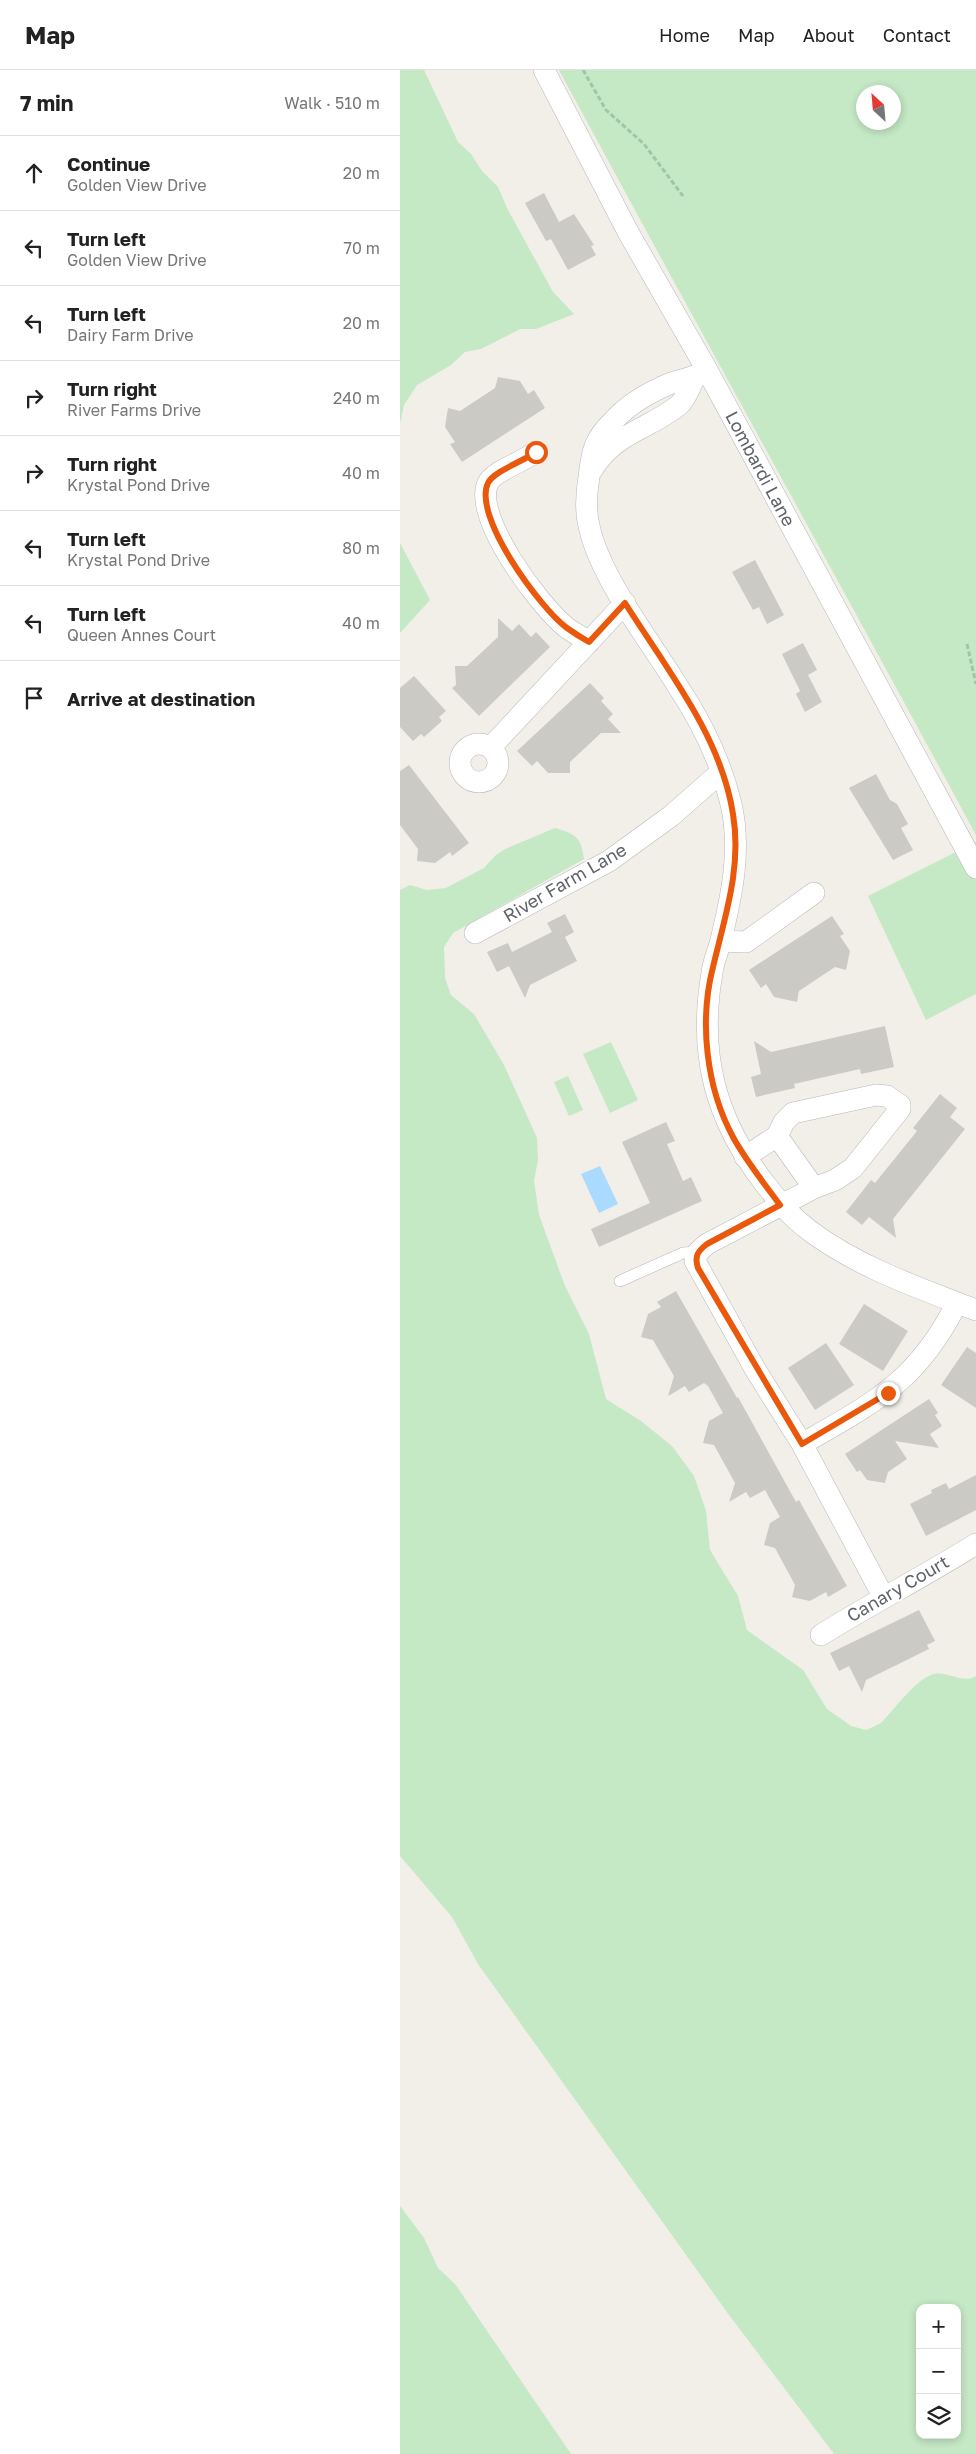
<!DOCTYPE html>
<meta charset="utf-8">
<style>
:root{--surface:#fff;--page:#f6f6f6;--text:#222;--muted:#767676;--line:#e0e0e0}
body{margin:0;font-family:"Golos Text",sans-serif;background:var(--page);color:var(--text)}
.controls{position:absolute;right:15px;bottom:15px;display:grid;overflow:hidden;border-radius:10px;box-shadow:0 2px 8px #0003}
.controls button{width:45px;height:45px;display:grid;place-items:center;padding:0;border:0;border-bottom:1px solid var(--line);background:var(--surface);color:var(--text);font:25px sans-serif}
.compass{position:absolute;left:456px;top:15px;width:45px;height:45px;border-radius:50%;background:var(--surface);box-shadow:0 2px 8px #0003;rotate:334deg}
.stop{position:absolute;width:15px;height:15px;margin:-11px;border:4px solid #ea580c;border-radius:50%;background:#fff}
.stop.end{background:#ea580c;border-color:#fff;box-shadow:0 1px 5px #0008}
.list{margin:0;padding:0;list-style:none}
h2{display:flex;justify-content:space-between;align-items:center;height:65px;margin:0;padding:0 20px;font-size:21px}
h2 small{font-size:16px;font-weight:400;color:var(--muted)}
.list li{display:grid;grid-template-columns:32px 1fr auto;gap:15px;align-items:center;box-sizing:border-box;height:75px;padding:0 20px;border-top:1px solid var(--line)}
.list b{display:block;font-size:19px;white-space:nowrap}
.list p{margin:0;font-size:16px;white-space:nowrap;color:var(--muted)}
.list em{font-size:16px;font-style:normal;color:var(--muted)}
.icon{flex:none;width:28px;height:28px;fill:none;stroke:currentColor;stroke-width:2;stroke-linecap:round;stroke-linejoin:round}
.map{position:relative;flex:none;width:576px;height:2384px;overflow:hidden}
header{display:flex;align-items:center;gap:30px;box-sizing:border-box;height:70px;padding:0 25px;background:var(--surface);border-bottom:1px solid var(--line)}
header strong{font-size:24px}
nav{display:flex;gap:28px;margin-inline-start:auto;font-size:18px}
main{display:flex}
aside{flex:1;background:var(--surface)}
.map>svg:first-child{display:block}
.green{fill:#c5e8c5;fill-rule:evenodd}
.water{fill:#aadaff}
.building{fill:#cccac5}
.lines{fill:none;stroke-linecap:round;stroke-linejoin:round}
.service-casing{stroke:#b5b8bc;stroke-width:12}
.minor-casing{stroke:#b5b8bc;stroke-width:22}
.path{stroke:#9cc7a9;stroke-width:3;stroke-dasharray:5 2.5;stroke-linecap:butt}
.service{stroke:#fff;stroke-width:11}
.minor{stroke:#fff;stroke-width:21}
.route{stroke:#ea580c;stroke-width:6}
.labels{text-anchor:middle;stroke-width:4;stroke-linejoin:round;paint-order:stroke}
.street-label{font-size:18px;fill:#5f6368;stroke:#fff}
</style>
<header>
<strong>Map</strong>
<nav><a>Home</a><a>Map</a><a>About</a><a>Contact</a></nav>
</header>
<main>
<aside>
<h2>7 min<small>Walk · 510 m</small></h2>
<ul class="list">
<li><svg class="icon" aria-label="ahead" viewBox="0 0 24 24"><path d="M12 20V5M6 11l6-6 6 6"/></svg><div><b>Continue</b><p>Golden View Drive</p></div><em>20 m</em></li>
<li><svg class="icon" aria-label="left" viewBox="0 0 24 24"><path d="M17 20v-9H6M10 6l-5 5 5 5"/></svg><div><b>Turn left</b><p>Golden View Drive</p></div><em>70 m</em></li>
<li><svg class="icon" aria-label="left" viewBox="0 0 24 24"><path d="M17 20v-9H6M10 6l-5 5 5 5"/></svg><div><b>Turn left</b><p>Dairy Farm Drive</p></div><em>20 m</em></li>
<li><svg class="icon" aria-label="right" viewBox="0 0 24 24"><path d="M7 20v-9h11M14 6l5 5-5 5"/></svg><div><b>Turn right</b><p>River Farms Drive</p></div><em>240 m</em></li>
<li><svg class="icon" aria-label="right" viewBox="0 0 24 24"><path d="M7 20v-9h11M14 6l5 5-5 5"/></svg><div><b>Turn right</b><p>Krystal Pond Drive</p></div><em>40 m</em></li>
<li><svg class="icon" aria-label="left" viewBox="0 0 24 24"><path d="M17 20v-9H6M10 6l-5 5 5 5"/></svg><div><b>Turn left</b><p>Krystal Pond Drive</p></div><em>80 m</em></li>
<li><svg class="icon" aria-label="left" viewBox="0 0 24 24"><path d="M17 20v-9H6M10 6l-5 5 5 5"/></svg><div><b>Turn left</b><p>Queen Annes Court</p></div><em>40 m</em></li>
<li><svg class="icon" aria-label="arrive" viewBox="0 0 24 24"><path d="M6 21V4h12l-3 4 3 4H6"/></svg><div><b>Arrive at destination</b></div></li>
</ul>
</aside>
<div class="map">
<svg width="576" height="2384" viewBox="0 0 576 2384">
<rect width="100%" height="100%" fill="#f1efe8"/>
<path class="green" d="M 0,0 L 24,0 L 58,72 L 71,84 L 82,101 L 98,117 L 108,140 L 153,222 L 174,244 L 136,259 L 120,259 L 81,279 L 65,282 L 51,295 L 17,315 L 4,335 L 0,354 Z
M 159,0 L 576,0 L 576,765 C 438,509 297,256 159,0 ZM 463,22 L 493,22 L 493,52 L 463,52 Z
M 0,473 L 30,530 L 0,563 Z
M 155,758 C 176,764 181,767 184,789 L 53,863 L 44,877 L 45,908 L 51,925 L 74,944 L 104,995 L 137,1068 L 138,1090 L 134,1111 L 139,1145 L 165,1216 L 189,1264 L 206,1329 L 241,1351 L 272,1376 L 294,1406 L 306,1441 L 310,1480 L 338,1526 L 347,1560 L 403,1600 L 427,1639 L 451,1656 L 466,1660 C 472,1657 479,1655 483,1651 C 494,1639 516,1610 531,1605 C 546,1599 561,1615 576,1606 L 576,2384 L 434,2384 L 329,2245 L 78,1894 L 52,1847 L 0,1786 L 0,820 L 10,815 L 27,820 L 46,818 L 84,798 L 96,785 L 105,779 ZM 520,2238 L 557,2238 L 557,2365 L 520,2365 Z
M 576,772 L 576,924 L 526,950 L 468,826 Z
M 211,972 L 238,1030 L 210,1043 L 183,984 Z
M 168,1006 L 183,1040 L 169,1046 L 154,1012 Z
M 0,2136 L 24,2168 L 38,2198 L 55,2214 L 171,2384 L 0,2384 Z"/>
<path class="water" d="M 200,1096 L 218,1134 L 199,1143 L 181,1104 Z"/>
<path class="building" d="M 144,123 L 159,152 L 174,144 L 194,175 L 191,176 L 196,185 L 168,200 L 151,169 L 146,171 L 125,133 Z
M 98,307 L 120,311 L 128,324 L 134,320 L 145,338 L 62,392 L 50,374 L 55,372 L 45,357 L 48,338 L 60,341 L 95,318 Z
M 355,490 L 384,545 L 367,554 L 359,537 L 353,540 L 332,502 Z
M 98,548 L 112,561 L 119,554 L 131,567 L 136,562 L 150,577 L 79,646 L 52,618 L 56,615 L 55,596 L 67,596 L 98,567 Z
M 403,573 L 417,600 L 408,605 L 422,632 L 405,642 L 396,624 L 400,621 L 382,584 Z
M 14,606 L 46,641 L 39,647 L 42,651 L 24,667 L 21,664 L 13,671 L 0,657 L 0,618 Z
M 190,613 L 204,628 L 201,631 L 213,644 L 208,649 L 221,663 L 201,663 L 170,692 L 170,703 L 148,703 L 137,691 L 132,696 L 117,681 Z
M 9,695 L 69,773 L 52,786 L 50,782 L 35,793 L 17,791 L 18,779 L 0,755 L 0,701 Z
M 476,704 L 490,730 L 497,734 L 508,754 L 501,758 L 513,780 L 493,790 L 449,718 Z
M 165,844 L 174,862 L 165,867 L 177,891 L 130,915 L 125,928 L 109,896 L 97,902 L 87,882 L 108,873 L 112,882 L 152,862 L 147,853 Z
M 432,846 L 444,864 L 440,866 L 450,881 L 446,900 L 435,897 L 399,921 L 397,932 L 374,927 L 366,914 L 361,918 L 349,900 Z
M 485,956 L 494,997 L 461,1004 L 460,999 L 394,1014 L 395,1018 L 356,1027 L 351,1007 L 361,1004 L 354,971 L 371,982 Z
M 540,1024 L 557,1038 L 550,1047 L 565,1059 L 493,1149 L 496,1168 L 469,1147 L 462,1155 L 446,1142 L 471,1110 L 475,1113 L 517,1061 L 513,1058 Z
M 266,1052 L 275,1071 L 267,1074 L 283,1111 L 291,1107 L 302,1131 L 199,1177 L 191,1159 L 250,1133 L 222,1072 Z
M 276,1221 L 337,1328 L 338,1327 L 396,1432 L 399,1430 L 447,1516 L 428,1527 L 426,1522 L 410,1531 L 392,1527 L 395,1515 L 375,1478 L 364,1475 L 370,1453 L 380,1447 L 365,1420 L 350,1428 L 346,1422 L 329,1432 L 335,1413 L 314,1375 L 303,1373 L 309,1351 L 323,1343 L 308,1316 L 304,1313 L 289,1322 L 285,1316 L 268,1326 L 274,1306 L 253,1270 L 241,1267 L 248,1244 L 261,1237 L 257,1232 Z
M 464,1234 L 508,1261 L 483,1301 L 439,1274 Z
M 426,1273 L 454,1315 L 415,1340 L 388,1298 Z
M 567,1277 L 576,1283 L 576,1338 L 541,1315 Z
M 529,1329 L 538,1343 L 535,1345 L 542,1356 L 530,1364 L 539,1378 L 495,1371 L 507,1389 L 488,1402 L 485,1413 L 467,1410 L 460,1400 L 457,1402 L 445,1384 Z
M 576,1405 L 576,1440 L 526,1466 L 510,1434 L 532,1423 L 531,1420 L 546,1413 L 549,1419 Z
M 519,1540 L 535,1571 L 527,1575 L 529,1579 L 466,1610 L 462,1622 L 449,1596 L 439,1601 L 430,1583 Z"/>
<g class="lines">
<g class="service-casing">
<path id="service" d="M 220,1211 L 283,1183 L 298,1182"/>
</g>
<g class="minor-casing">
<path id="minor" d="M 144,0 L 228,162 L 307,300 L 576,798
M 307,300 C 295,308 282,309 269,314 C 250,322 228,335 214,350 C 194,369 192,381 189,407 C 186,425 185,443 190,460 C 202,510 250,571 277,615 C 301,651 321,692 331,734 C 342,781 331,829 320,874 C 317,884 313,893 312,903 C 298,984 315,1049 365,1114 C 381,1134 389,1145 410,1161 C 460,1198 519,1218 576,1240
M 136,382 C 124,391 94,401 88,413 C 72,446 140,537 167,558 C 174,563 182,567 189,572
M 192,400 C 215,362 248,360 279,335 C 286,329 290,316 295,308
M60 693a19 19 0 1 1 38 0a19 19 0 1 1-38 0Z
M 91,677 L 225,533
M 75,863 L 209,791 L 271,746 L 321,702
M 321,871 L 346,872 L 414,823
M 377,1066 L 414,1118
M 345,1087 L 377,1066 L 384,1052 L 393,1043 L 476,1025 L 487,1026 L 500,1035 L 500,1039 L 453,1098 L 435,1110 L 414,1118 L 307,1174 L 298,1182 L 295,1191 L 355,1299 L 402,1374 L 483,1526
M 402,1374 C 475,1332 517,1312 557,1233
M 421,1565 C 472,1533 525,1506 576,1474"/>
</g>
<path class="path" d="M 183,0 L 206,40 L 244,74 L 283,126
M 567,574 L 576,614"/>
<use href="#service" class="service"/>
<use href="#minor" class="minor"/>
</g>
<g class="lines">
<path class="route" d="M 136,382 C 124,391 94,401 88,413 C 72,446 140,538 167,558 C 174,563 182,568 189,572 L 225,533 C 266,598 321,666 333,744 C 342,797 325,846 313,897 C 299,951 306,1017 333,1067 C 346,1091 364,1113 380,1135 L 307,1174 C 298,1181 294,1186 298,1198 L 402,1374 L 488,1323"/>
</g>
<g class="labels">
<g class="street-label">
<text transform="translate(360 399) rotate(62)" y="6">Lombardi Lane</text>
<text transform="translate(165 813) rotate(-30)" y="6">River Farm Lane</text>
<text transform="translate(498 1519) rotate(-30)" y="6">Canary Court</text>
</g>
</g>
</svg>
<div class="controls">
<button>+</button>
<button>−</button>
<button><svg class="icon" aria-label="layers" viewBox="0 0 24 24"><path d="M12 4l9 5-9 5-9-5zM3 14l9 5 9-5"/></svg></button>
</div>
<svg class="compass" viewBox="-18 -18 36 36"><path d="M0-13l5 13h-10z" fill="#e53935"/><path d="M0 13l5-13h-10z" fill="#767676"/></svg>
<div class="stop" style="left:136px;top:382px"></div>
<div class="stop end" style="left:488px;top:1323px"></div>
</div>
</main>
